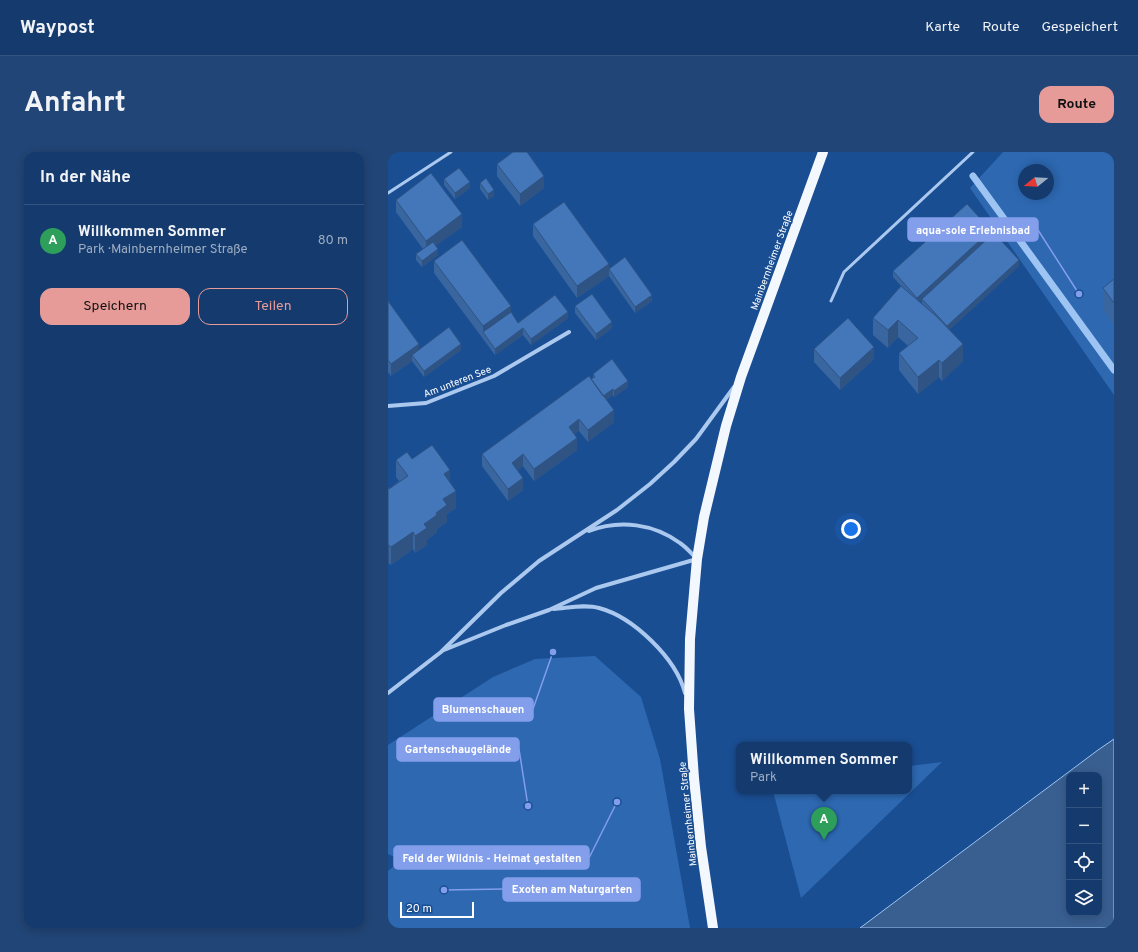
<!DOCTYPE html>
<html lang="de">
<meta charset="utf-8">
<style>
:root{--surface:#143a6e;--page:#214576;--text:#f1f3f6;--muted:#9dadc2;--line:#335481;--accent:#e69b98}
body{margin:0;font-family:Overpass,sans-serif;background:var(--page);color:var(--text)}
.controls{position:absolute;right:12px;bottom:12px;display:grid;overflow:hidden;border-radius:8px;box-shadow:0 2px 10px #0003}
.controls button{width:36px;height:36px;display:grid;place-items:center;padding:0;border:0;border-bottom:1px solid var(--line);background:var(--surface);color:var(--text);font:20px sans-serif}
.compass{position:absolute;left:630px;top:12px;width:36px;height:36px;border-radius:50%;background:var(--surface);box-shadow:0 2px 10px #0003;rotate:252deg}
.scale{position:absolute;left:12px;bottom:10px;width:74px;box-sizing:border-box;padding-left:4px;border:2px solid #fff;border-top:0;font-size:11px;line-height:14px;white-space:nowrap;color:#fff;-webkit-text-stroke:3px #1a4e93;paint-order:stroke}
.you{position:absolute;left:463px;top:377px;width:14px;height:14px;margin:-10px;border:3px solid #fff;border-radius:50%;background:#1a73e8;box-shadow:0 0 0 6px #1a73e833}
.badge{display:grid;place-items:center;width:26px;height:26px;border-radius:50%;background:var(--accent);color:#fff;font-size:13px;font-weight:700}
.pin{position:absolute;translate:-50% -33px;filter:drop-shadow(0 1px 2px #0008)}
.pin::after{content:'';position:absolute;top:21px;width:14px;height:12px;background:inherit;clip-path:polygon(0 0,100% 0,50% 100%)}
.popup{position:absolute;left:348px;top:590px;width:176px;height:52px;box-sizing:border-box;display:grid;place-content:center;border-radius:8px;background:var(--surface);filter:drop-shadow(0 1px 3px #0005);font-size:13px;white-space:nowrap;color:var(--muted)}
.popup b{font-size:15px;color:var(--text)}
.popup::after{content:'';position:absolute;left:50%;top:100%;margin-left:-8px;border:8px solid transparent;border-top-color:var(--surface)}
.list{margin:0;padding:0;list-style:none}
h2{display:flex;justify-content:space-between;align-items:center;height:52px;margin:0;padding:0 16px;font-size:17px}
h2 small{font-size:13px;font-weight:400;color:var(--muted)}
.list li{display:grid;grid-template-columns:26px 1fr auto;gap:12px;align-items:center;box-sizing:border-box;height:72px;padding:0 16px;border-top:1px solid var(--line)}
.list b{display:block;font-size:15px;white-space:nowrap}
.list p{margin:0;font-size:13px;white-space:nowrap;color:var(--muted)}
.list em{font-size:13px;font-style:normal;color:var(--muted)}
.actions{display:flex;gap:8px;padding:12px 16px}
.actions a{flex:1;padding:9px 0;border:1px solid var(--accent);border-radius:12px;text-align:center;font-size:14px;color:var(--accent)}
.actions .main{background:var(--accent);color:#111}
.icon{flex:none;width:22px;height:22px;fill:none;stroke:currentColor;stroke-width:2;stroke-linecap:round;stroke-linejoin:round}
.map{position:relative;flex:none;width:726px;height:776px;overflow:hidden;border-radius:12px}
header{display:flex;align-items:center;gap:24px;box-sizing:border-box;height:56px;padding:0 20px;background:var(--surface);border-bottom:1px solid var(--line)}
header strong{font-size:19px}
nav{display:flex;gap:22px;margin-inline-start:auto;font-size:14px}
.intro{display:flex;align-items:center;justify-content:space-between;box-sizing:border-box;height:96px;padding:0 24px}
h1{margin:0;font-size:28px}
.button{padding:10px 18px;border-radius:12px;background:var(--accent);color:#111;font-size:14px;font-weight:700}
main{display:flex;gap:24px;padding:0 24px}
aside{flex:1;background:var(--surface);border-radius:12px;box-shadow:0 2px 10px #0003}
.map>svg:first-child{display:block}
.green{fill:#2d68b1;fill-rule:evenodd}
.water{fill:#395f91;stroke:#9dc4f2;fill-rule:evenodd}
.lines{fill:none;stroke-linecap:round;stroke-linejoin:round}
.stream{stroke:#9dc4f2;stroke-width:7}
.lane{stroke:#abc9ef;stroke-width:3}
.street{stroke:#abc9ef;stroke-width:4}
.primary{stroke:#f3f8ff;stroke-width:10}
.wall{fill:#3a66a0;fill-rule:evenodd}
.shaded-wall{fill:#2f5382}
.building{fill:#4377ba;stroke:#2f5382}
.labels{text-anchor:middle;stroke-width:3;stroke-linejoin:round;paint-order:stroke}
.street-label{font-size:10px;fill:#fff;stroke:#1a4e93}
.leader{fill:none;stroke:#839eea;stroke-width:1.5}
.callout-dot{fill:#839eea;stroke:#1a4e93;stroke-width:1.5}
.callout{fill:#839eea;stroke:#839eea;stroke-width:1.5}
.callout-label{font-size:11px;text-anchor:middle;font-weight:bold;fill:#fff}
</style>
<header>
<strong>Waypost</strong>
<nav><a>Karte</a><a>Route</a><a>Gespeichert</a></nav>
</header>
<div class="intro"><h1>Anfahrt</h1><a class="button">Route</a></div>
<main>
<aside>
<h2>In der Nähe<small></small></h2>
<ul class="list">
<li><span class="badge" style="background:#2e9e5b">A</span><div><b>Willkommen Sommer</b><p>Park · Mainbernheimer Straße</p></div><em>80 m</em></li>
</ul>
<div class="actions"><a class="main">Speichern</a><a>Teilen</a></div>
</aside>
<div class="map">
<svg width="726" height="776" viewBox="0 0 726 776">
<rect width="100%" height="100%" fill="#1a4e93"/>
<path class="green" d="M 615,0 L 726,0 L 726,243 L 582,36 ZM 636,18 L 660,18 L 660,42 L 636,42 Z
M 207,504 L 253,545 L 272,607 L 302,776 L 0,776 L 0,719 L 13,708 L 0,702 L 0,593 L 105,525 L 147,507 Z
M 554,610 L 413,746 L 385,639 L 521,639 L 521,614 Z"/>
<path class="water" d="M 726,587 L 726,776 L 472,776 L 710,598 ZM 681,623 L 711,623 L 711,761 L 681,761 Z"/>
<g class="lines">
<path class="stream" d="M 585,24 L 726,218"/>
<path class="lane" d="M 0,41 L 63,0
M 443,149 L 456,120 L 585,0"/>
<path class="street" d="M 0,254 L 38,251 L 106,224 L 181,180
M 201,379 C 232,367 266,372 292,391 C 298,395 303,401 308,406
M 166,457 C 180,456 197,452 211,456 C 245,465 288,506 297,541
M 56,498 L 118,473 L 161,458 L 208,436 L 309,407
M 0,541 L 53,500 L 113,441 L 151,409 L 229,358 L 262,332 L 286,310 L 308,287 L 346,235"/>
<path class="primary" d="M 325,776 L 313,695 L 306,626 L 301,557 L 302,487 L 309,407 L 316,365 L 338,274 L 353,225 L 435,0"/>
</g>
<path class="wall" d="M 109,12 L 156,36 L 132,54 L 109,24 Z
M 56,27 L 82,36 L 67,47 L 56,33 Z
M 92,31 L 106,44 L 100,48 L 92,37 Z
M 8,48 L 74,75 L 47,94 L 50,103 L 34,115 L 28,108 L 28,102 L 35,97 L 8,60 Z
M 145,72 L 221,117 L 264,149 L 247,161 L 221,124 L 189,146 L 145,84 Z
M 603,84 L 631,114 L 561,178 L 575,209 L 554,229 L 551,225 L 530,242 L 511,218 L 511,201 L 520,194 L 510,185 L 500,196 L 485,183 L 485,166 L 514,135 L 505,125 L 505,119 ZM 534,148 L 534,152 L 531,150 Z
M 46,109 L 123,160 L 130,171 L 180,166 L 143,193 L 135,183 L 107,203 L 46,121 Z
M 726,127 L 726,173 L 715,157 L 715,136 Z
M 0,149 L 31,198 L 73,198 L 36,225 L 24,209 L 3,224 L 0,220 Z
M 187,154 L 224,176 L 208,188 L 187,161 Z
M 426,197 L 486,207 L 452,238 L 426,210 Z
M 205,222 L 240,235 L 226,245 L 225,243 L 218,248 L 226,270 L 200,290 L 191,279 L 186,282 L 189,298 L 146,329 L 135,314 L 130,318 L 135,338 L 120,349 L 94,314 L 94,302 L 203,227 L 205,226 Z
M 24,307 L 62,330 L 68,356 L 59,362 L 59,370 L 49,377 L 49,380 L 39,388 L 39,393 L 27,401 L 25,397 L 3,413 L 1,411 L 0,412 L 1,337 L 11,329 L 8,325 L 8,308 Z"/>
<path class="shaded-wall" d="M 156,24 L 156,36 L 132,54 L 132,42 Z
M 82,30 L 82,36 L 67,47 L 67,41 Z
M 106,38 L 106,44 L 100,48 L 100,42 Z
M 74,62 L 74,75 L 38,101 L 38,89 Z
M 603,78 L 603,84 L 529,152 L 529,146 Z
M 50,97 L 50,103 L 34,115 L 34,109 Z
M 631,108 L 631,114 L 559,180 L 559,174 Z
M 221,112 L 221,124 L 189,146 L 189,134 Z
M 264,143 L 264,149 L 247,161 L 247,155 Z
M 123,154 L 123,166 L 95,180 L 95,174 Z
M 180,160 L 180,166 L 143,193 L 143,187 Z
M 510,168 L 510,185 L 500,196 L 500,178 Z
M 224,170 L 224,176 L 208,188 L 208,182 Z
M 135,176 L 135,183 L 107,203 L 107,197 Z
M 31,192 L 31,204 L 24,203 L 24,209 L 3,224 L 3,212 Z
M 73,192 L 73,198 L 36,225 L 36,219 Z
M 575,192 L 575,209 L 554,229 L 554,211 Z
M 486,195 L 486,207 L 452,238 L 452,226 Z
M 551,208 L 551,225 L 530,242 L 530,225 Z
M 240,229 L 240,235 L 226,245 L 226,239 Z
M 225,237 L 225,243 L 213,252 L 213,246 Z
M 226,258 L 226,270 L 200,290 L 200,278 Z
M 191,267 L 191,279 L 181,287 L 181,275 Z
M 189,286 L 189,298 L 146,329 L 146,317 Z
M 135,302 L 135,314 L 124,323 L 124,311 Z
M 62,318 L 62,336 L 56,322 Z
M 135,326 L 135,338 L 120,349 L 120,337 Z
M 68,339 L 68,356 L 59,362 L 59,370 L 49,377 L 49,380 L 39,388 L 39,393 L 27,401 L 27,384 L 36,372 L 48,361 L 55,347 Z
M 25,380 L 25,397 L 3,413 L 3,395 Z
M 1,393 L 1,411 L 0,412 L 0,394 Z"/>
<path class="building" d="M 125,0 L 139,0 L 156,24 L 132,42 L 109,12 Z
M 71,16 L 82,30 L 67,41 L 56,27 Z
M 43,21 L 74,62 L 38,89 L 8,48 Z
M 98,26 L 106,38 L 100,42 L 92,31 Z
M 176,50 L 221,112 L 189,134 L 145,72 Z
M 579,52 L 603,78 L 529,146 L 505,119 Z
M 606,81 L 631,108 L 559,174 L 534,147 Z
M 74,88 L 123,154 L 95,174 L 46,109 Z
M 45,90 L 50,97 L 34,109 L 28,102 Z
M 237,105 L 264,143 L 247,155 L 221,117 Z
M 726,127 L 726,151 L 715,136 Z
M 513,134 L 548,164 L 575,192 L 554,211 L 551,208 L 530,225 L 511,201 L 530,186 L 510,168 L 500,178 L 485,166 Z
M 204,142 L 224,170 L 208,182 L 187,154 Z
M 167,143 L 180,160 L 143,187 L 135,176 L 107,197 L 95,180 L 123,160 L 130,171 Z
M 0,149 L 31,192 L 3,212 L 0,208 Z
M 460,166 L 486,195 L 452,226 L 426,197 Z
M 61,175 L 73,192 L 36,219 L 24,203 Z
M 224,207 L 240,229 L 226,239 L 225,237 L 215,244 L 203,227 L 207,225 L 205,222 Z
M 201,224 L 226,258 L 200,278 L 191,267 L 181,275 L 189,286 L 146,317 L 135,302 L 124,311 L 135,326 L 120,337 L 94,302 Z
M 44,293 L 62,318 L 56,322 L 68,339 L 55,347 L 59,353 L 48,361 L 49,363 L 36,372 L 39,376 L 27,384 L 25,380 L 3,395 L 1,393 L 0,394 L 0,335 L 1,337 L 20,324 L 8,308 L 19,300 L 24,307 Z"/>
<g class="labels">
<g class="street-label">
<text transform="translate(383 108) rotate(-70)" y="4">Mainbernheimer Straße</text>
<text transform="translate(69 229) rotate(-21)" y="4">Am unteren See</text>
<text transform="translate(299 662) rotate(-96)" y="4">Mainbernheimer Straße</text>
</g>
</g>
<path class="leader" d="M691 142L650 78M165 500L145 557M140 654L131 597M229 650L201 706M56 738L115 737"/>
<g class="callout-dot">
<circle cx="691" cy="142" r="4"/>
<circle cx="165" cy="500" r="4"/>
<circle cx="140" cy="654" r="4"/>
<circle cx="229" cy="650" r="4"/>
<circle cx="56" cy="738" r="4"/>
</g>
<g class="callout">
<rect x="520" y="66" width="130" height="23" rx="4"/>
<rect x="46" y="546" width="99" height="23" rx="4"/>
<rect x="9" y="586" width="122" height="23" rx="4"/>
<rect x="6" y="694" width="195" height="23" rx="4"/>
<rect x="115" y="726" width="137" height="23" rx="4"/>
</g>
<g class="callout-label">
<text x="585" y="82">aqua-sole Erlebnisbad</text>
<text x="95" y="561">Blumenschauen</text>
<text x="70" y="601">Gartenschaugelände</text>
<text x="104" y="710">Feld der Wildnis - Heimat gestalten</text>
<text x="184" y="741">Exoten am Naturgarten</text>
</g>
</svg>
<div class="controls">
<button>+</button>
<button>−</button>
<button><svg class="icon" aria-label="locate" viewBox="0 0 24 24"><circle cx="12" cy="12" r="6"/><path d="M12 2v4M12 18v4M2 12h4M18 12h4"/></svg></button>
<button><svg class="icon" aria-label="layers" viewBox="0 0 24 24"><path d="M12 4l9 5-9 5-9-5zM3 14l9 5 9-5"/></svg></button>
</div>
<svg class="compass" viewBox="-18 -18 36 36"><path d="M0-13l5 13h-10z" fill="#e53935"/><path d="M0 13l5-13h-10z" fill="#9dadc2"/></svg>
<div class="scale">20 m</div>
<div class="you"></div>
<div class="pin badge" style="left:436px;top:688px;background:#2e9e5b">A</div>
<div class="popup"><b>Willkommen Sommer</b>Park</div>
</div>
</main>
